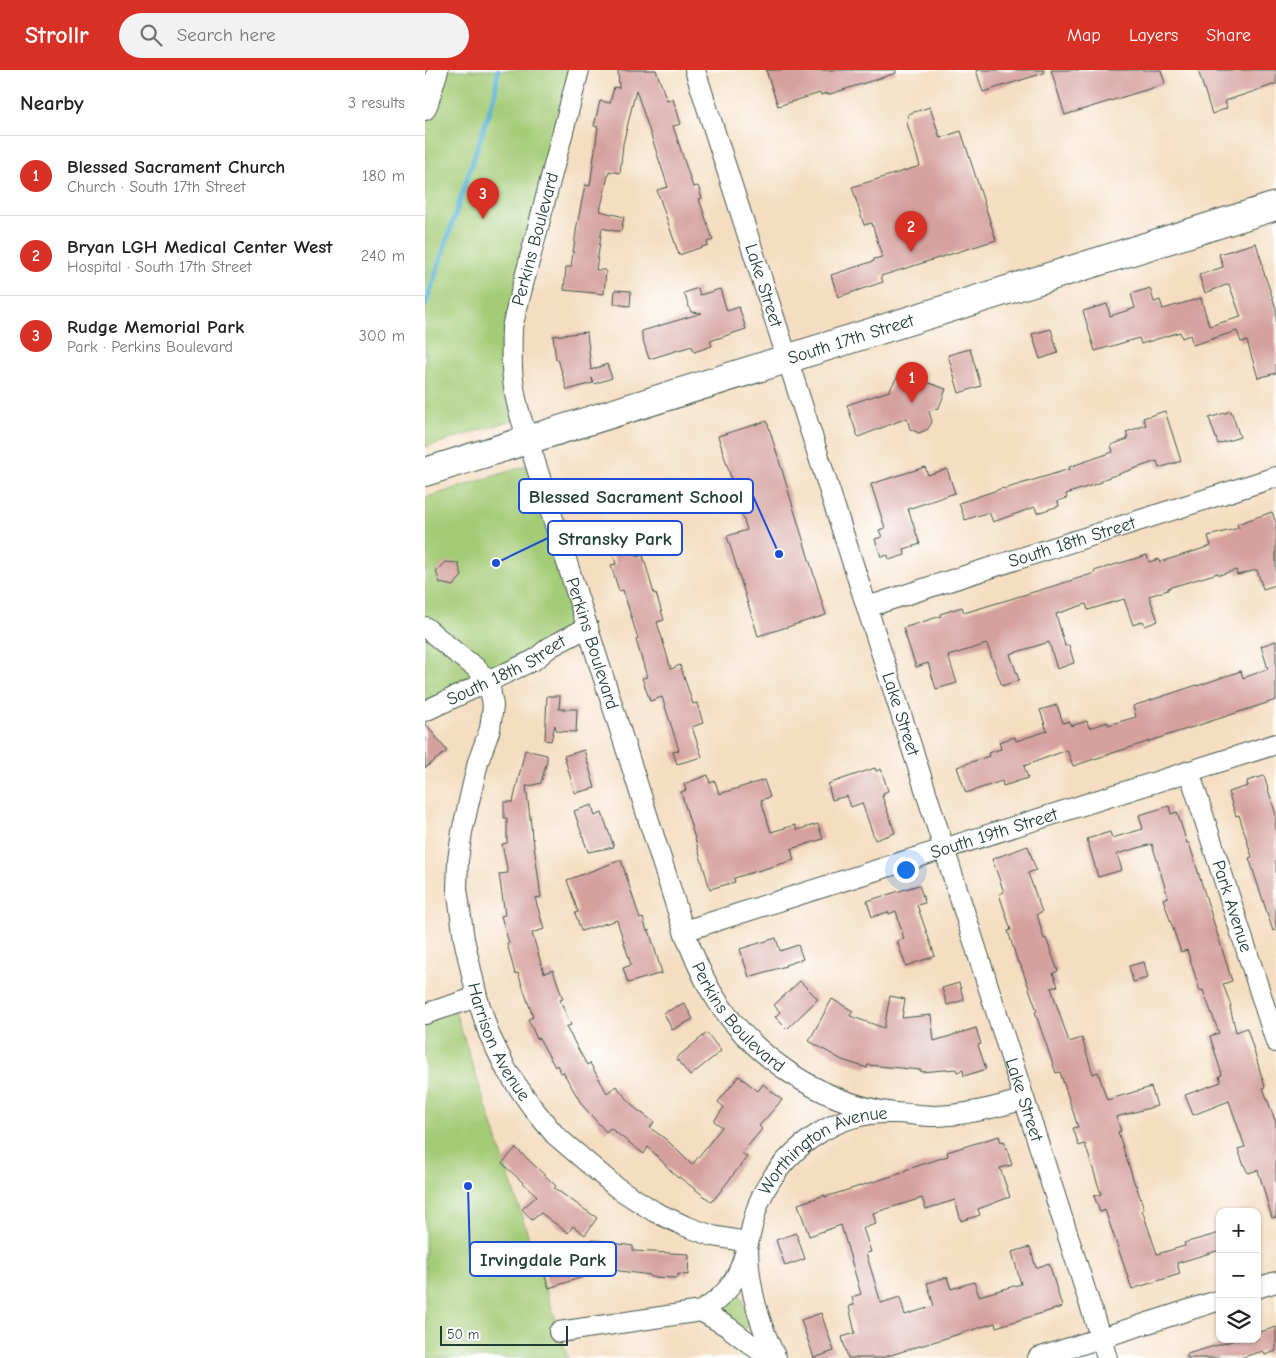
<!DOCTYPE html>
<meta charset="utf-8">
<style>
:root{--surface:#fff;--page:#f2f2f2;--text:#202124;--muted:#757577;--line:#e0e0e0;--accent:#d93025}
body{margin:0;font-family:"Comic Neue",sans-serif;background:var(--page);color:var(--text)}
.controls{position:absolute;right:15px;bottom:15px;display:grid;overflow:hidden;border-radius:10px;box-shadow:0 1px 4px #0004}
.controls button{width:45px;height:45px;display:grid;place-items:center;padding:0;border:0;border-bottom:1px solid var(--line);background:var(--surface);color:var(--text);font:25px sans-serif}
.scale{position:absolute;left:15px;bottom:12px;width:128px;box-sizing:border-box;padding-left:5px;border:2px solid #1f3d34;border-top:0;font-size:14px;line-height:18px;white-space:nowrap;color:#1f3d34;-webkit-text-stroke:4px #fff;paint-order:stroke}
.you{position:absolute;left:480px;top:799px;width:18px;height:18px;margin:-12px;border:4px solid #fff;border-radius:50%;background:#1a73e8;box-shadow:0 0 0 8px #1a73e833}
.badge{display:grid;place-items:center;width:32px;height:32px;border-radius:50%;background:var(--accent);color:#fff;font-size:16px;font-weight:700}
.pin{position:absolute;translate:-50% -41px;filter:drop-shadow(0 1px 2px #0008)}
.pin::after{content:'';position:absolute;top:26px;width:18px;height:15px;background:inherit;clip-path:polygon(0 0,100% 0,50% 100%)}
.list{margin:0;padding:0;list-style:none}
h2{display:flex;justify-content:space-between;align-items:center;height:65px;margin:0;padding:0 20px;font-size:21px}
h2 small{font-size:16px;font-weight:400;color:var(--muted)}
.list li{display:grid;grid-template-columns:32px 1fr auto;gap:15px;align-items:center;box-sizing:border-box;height:80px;padding:0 20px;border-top:1px solid var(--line)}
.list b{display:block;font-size:19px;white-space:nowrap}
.list p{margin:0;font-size:16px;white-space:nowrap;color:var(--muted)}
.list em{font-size:16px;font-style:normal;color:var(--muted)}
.icon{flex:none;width:28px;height:28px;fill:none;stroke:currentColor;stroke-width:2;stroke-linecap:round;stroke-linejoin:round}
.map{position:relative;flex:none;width:851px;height:1288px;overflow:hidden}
header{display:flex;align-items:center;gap:30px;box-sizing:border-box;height:70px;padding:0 25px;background:var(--accent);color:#fff}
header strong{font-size:24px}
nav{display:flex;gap:28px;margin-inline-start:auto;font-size:18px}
.search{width:350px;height:45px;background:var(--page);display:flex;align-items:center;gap:12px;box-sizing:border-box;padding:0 18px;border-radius:28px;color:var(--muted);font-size:19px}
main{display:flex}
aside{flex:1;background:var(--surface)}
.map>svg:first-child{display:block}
.green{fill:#a4cc78;stroke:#628456}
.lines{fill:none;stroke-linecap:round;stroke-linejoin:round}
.stream{stroke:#57b2d5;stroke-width:5}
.building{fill:#d4a19d}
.minor-casing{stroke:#3f5549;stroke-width:22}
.secondary-casing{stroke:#3f5549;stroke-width:30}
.minor{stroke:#fff;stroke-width:20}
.secondary{stroke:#fff;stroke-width:28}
.labels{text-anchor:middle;stroke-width:4.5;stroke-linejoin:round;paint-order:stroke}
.street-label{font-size:18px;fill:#1f3d34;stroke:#fff}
.leader{fill:none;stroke:#1d4ed8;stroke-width:2}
.callout-dot{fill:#1d4ed8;stroke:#fff;stroke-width:2}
.callout{fill:#fff;stroke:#1d4ed8;stroke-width:2}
.callout-label{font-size:19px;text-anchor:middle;font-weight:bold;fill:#1f3d34}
</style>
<header>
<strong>Strollr</strong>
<div class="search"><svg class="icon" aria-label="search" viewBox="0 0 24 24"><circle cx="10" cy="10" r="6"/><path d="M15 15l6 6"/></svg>Search here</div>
<nav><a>Map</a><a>Layers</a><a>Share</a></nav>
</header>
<main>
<aside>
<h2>Nearby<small>3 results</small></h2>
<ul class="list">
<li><span class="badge">1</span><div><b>Blessed Sacrament Church</b><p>Church · South 17th Street</p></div><em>180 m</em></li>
<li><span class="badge">2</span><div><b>Bryan LGH Medical Center West</b><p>Hospital · South 17th Street</p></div><em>240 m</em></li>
<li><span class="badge">3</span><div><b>Rudge Memorial Park</b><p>Park · Perkins Boulevard</p></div><em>300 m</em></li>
</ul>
</aside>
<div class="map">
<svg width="851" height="1288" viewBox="0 0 851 1288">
<rect width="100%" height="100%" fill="#fff"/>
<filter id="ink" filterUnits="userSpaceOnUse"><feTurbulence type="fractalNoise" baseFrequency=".02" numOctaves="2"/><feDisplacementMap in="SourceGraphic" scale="10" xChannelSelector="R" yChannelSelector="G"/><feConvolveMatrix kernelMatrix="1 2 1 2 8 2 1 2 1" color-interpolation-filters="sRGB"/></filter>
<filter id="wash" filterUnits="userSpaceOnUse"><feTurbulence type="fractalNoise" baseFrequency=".0096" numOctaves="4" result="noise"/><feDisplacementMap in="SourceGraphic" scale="20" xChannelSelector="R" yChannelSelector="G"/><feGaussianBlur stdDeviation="1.12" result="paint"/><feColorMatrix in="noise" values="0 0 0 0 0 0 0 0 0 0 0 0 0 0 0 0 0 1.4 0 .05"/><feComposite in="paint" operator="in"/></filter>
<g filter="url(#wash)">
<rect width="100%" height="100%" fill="#f4ddc0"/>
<path class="green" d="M 13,0 L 154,0 L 87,257 L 96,348 L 0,377 L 0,40 Z
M 110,393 L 163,557 L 0,641 L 0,428 Z
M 28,935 L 143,1288 L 0,1288 L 0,944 Z
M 310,1223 L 315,1225 L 317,1228 L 324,1251 L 325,1255 L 318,1260 L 296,1242 L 297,1239 Z"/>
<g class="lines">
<path class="stream" d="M 0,236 L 70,24 L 73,0"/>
</g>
<g id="blocks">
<path class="building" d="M 193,0 L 231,0 L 242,31 L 248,29 L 256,54 L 248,56 L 268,117 L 273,116 L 277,128 L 274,129 L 288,170 L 282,172 L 283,175 L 254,185 L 232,120 L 243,117 L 211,20 L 198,74 L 195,103 L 184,101 L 175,141 L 199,147 L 196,161 L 190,161 L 177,158 L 171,200 L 181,200 L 179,224 L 139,220 L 141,197 L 146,197 L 152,155 L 160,115 L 165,116 L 173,57 L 169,56 L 175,31 L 185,33 L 189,17 L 194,18 Z
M 341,0 L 471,0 L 471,3 L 402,25 L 401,23 L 396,25 L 395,23 L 353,36 Z
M 551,0 L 619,0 L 619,3 L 558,22 Z
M 626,0 L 736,0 L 740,14 L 640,45 Z
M 773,0 L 851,0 L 851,14 L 800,31 L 802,38 L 787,44 Z
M 505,37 L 515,68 L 536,61 L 571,170 L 456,206 L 458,212 L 413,227 L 406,205 L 449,191 L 449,189 L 457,187 L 447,153 L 439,155 L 427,117 L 495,96 L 482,53 L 483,44 Z
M 831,173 L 838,196 L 837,197 L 851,238 L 851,303 L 833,308 L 822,271 L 816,272 L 812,261 L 768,275 L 765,265 L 757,268 L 755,262 L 716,274 L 714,268 L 670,281 L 658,241 L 682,234 L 685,246 L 710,238 L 706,224 L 725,218 L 729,232 L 735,230 L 738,239 L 776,228 L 784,256 L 816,247 L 804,214 L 780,223 L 774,205 L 798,197 L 794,184 Z
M 273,218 L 275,225 L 295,219 L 302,241 L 314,237 L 321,259 L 285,271 L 287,276 L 269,282 L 267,276 L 224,289 L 217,267 L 217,261 L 277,243 L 266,242 L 259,223 Z
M 190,220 L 206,221 L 205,236 L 189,234 Z
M 626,259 L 633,283 L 615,289 L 607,264 Z
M 162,262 L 166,300 L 182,294 L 187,308 L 169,314 L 167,308 L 168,313 L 142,320 L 133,289 L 131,290 L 128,266 Z
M 545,279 L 556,316 L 534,323 L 523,285 Z
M 484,301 L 493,306 L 496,315 L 504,313 L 521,319 L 515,335 L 513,338 L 504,341 L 507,352 L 503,359 L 494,363 L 485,359 L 482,348 L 433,367 L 422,335 L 464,321 L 474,304 Z
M 740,341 L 756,391 L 734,398 L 732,391 L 676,410 L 677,412 L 641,424 L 642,428 L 633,431 L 634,436 L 612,443 L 610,437 L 568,452 L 564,442 L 540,450 L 534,433 L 578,418 L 579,419 L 645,399 L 644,397 L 688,382 L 686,375 L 703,369 L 701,362 L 721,355 L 718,348 Z
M 806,341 L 815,367 L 793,374 L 784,348 Z
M 342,351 L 401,545 L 333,566 L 302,466 L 322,460 L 293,366 Z
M 500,397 L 503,405 L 522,399 L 530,423 L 483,439 L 495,474 L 479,479 L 480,485 L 464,490 L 463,485 L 456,487 L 450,469 L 457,467 L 454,460 L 460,458 L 446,414 Z
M 847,442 L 851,453 L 851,515 L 838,519 L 832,500 L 812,505 L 811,500 L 794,505 L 793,503 L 743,518 L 743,520 L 724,526 L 733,551 L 720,556 L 718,551 L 708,555 L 699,529 L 663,540 L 661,534 L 631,544 L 640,576 L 644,575 L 649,593 L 632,599 L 624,572 L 592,582 L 585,584 L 594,610 L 577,616 L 562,574 L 523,586 L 532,613 L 511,619 L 503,593 L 491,597 L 478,558 L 516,546 L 515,544 L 537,537 L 539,543 L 635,514 L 670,503 L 669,501 L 722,485 L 724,492 L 734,489 L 735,492 L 786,476 L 783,466 L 814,458 L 812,454 Z
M 202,453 L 212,487 L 218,485 L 229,524 L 231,523 L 239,550 L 232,552 L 246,599 L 255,595 L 268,634 L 272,633 L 278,653 L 267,657 L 277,687 L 252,694 L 248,682 L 254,680 L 237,627 L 225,631 L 217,608 L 222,607 L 211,570 L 213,569 L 198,520 L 194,521 L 186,495 L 191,494 L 181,459 Z
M 20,492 L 33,493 L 37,506 L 28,516 L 15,513 L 11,501 Z
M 851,571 L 851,630 L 648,696 L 642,680 L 599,696 L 603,708 L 578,716 L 577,711 L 541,723 L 532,697 L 564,686 L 563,683 L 576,679 L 574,672 L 590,667 L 591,671 L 622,661 L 615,640 L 632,635 L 638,653 L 644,651 L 646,656 L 662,651 L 664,658 L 683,652 L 683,655 L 711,647 L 708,636 L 772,615 L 772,616 L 816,601 L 818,608 L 843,599 L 836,576 Z
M 122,626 L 135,626 L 134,639 L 152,639 L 151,662 L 132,661 L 130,655 L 126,671 L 120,670 Z
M 0,653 L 22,681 L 0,698 Z
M 100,680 L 122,685 L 122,691 L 116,713 L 104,716 L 101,716 L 106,755 L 107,769 L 108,768 L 116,827 L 110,828 L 119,859 L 107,863 L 119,903 L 128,900 L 138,929 L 135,930 L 146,955 L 141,957 L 162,995 L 165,993 L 182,1023 L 191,1016 L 210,1038 L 229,1052 L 225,1058 L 242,1070 L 267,1095 L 297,1057 L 289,1051 L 299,1037 L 293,1032 L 314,1006 L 333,1021 L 338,1014 L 357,1030 L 334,1056 L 337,1059 L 317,1083 L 322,1087 L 287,1132 L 254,1107 L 253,1108 L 223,1077 L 219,1084 L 185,1058 L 181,1062 L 157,1035 L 138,1002 L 136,1003 L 132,995 L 130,997 L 114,968 L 112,969 L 103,949 L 108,947 L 93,903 L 90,904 L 82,873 L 84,873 L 76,846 L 80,845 L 74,804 L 83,803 L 77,774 L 82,773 L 82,748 L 79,748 L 79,732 L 88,732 Z
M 159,680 L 170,718 L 150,723 L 139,686 Z
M 450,698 L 451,701 L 456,699 L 463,721 L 458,723 L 459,726 L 457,726 L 470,763 L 450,770 L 437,733 L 426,737 L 422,726 L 407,730 L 403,714 Z
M 283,705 L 285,713 L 290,711 L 294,724 L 339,710 L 345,727 L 336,730 L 346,762 L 370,755 L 372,760 L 393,754 L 398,769 L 366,779 L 369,790 L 309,808 L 310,812 L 285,819 L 256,722 L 261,720 L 259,714 Z
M 839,706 L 851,745 L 851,860 L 848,861 L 824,788 L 827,787 L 814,745 L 811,746 L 803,722 L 823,716 L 822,711 Z
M 167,735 L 170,746 L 177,743 L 189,777 L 163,782 L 149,741 Z
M 744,736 L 746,744 L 752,742 L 762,773 L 764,773 L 807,911 L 798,914 L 806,936 L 805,937 L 811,962 L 822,958 L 840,1017 L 838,1018 L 851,1053 L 851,1147 L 847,1148 L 833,1100 L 823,1103 L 818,1093 L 813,1079 L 820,1077 L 804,1031 L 768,1045 L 760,1025 L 796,1012 L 794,1006 L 797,1005 L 785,966 L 794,963 L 778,920 L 775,921 L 762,880 L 756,882 L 738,829 L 743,827 L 727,774 L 692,784 L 697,800 L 673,807 L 662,769 L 685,762 L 687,768 L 718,759 L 714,745 Z
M 603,776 L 611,800 L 603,803 L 617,842 L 612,844 L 619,869 L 621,868 L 633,901 L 628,903 L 633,916 L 626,918 L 644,972 L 657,968 L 668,1004 L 673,1002 L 682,1030 L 726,1017 L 732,1036 L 691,1047 L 696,1061 L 693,1062 L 710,1115 L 711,1115 L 719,1139 L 717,1140 L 732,1184 L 760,1176 L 759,1173 L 795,1163 L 795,1180 L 752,1193 L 755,1204 L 707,1219 L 680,1140 L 675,1142 L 669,1126 L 676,1124 L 660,1074 L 654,1076 L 648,1058 L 653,1057 L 635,1002 L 631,1003 L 610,942 L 612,941 L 595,893 L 593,893 L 583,861 L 586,860 L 574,824 L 579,822 L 567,789 Z
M 196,790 L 215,849 L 218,848 L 222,861 L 224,860 L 237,903 L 203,913 L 198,898 L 206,895 L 192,850 L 156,861 L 150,843 L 153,842 L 142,810 Z
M 494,815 L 500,833 L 492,835 L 510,886 L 481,896 L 472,871 L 479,869 L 471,841 L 464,844 L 463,842 L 447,847 L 442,831 Z
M 351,868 L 355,881 L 373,875 L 378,889 L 360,895 L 361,896 L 324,907 L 315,879 Z
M 719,892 L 723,908 L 708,912 L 704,896 Z
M 375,911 L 393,929 L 362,959 L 350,947 L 355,942 L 349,935 Z
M 534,913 L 539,930 L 522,935 L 517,918 Z
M 465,926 L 480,929 L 477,948 L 506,945 L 509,971 L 551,958 L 556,974 L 553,975 L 561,999 L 539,1006 L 538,1000 L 532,1002 L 531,999 L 496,1002 L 496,1000 L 443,995 L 442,998 L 417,990 L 384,971 L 407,929 L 428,941 L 425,946 L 459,958 Z
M 259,933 L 268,949 L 247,960 L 239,943 Z
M 282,963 L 296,981 L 265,1006 L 251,988 Z
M 574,1066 L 576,1072 L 579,1071 L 587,1095 L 575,1098 L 585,1127 L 553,1139 L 555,1145 L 536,1151 L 530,1130 L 501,1139 L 497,1128 L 448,1143 L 451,1154 L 438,1158 L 446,1182 L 441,1183 L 456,1233 L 475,1227 L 480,1245 L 509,1236 L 502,1213 L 522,1207 L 526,1219 L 549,1212 L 554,1226 L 596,1214 L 587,1182 L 605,1177 L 611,1198 L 624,1193 L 637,1237 L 571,1257 L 570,1253 L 456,1288 L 423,1288 L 417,1267 L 430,1263 L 424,1236 L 429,1235 L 427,1227 L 436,1224 L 416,1155 L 384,1166 L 373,1134 L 400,1125 L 400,1127 L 480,1102 L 480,1100 L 523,1086 L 522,1082 Z
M 91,1078 L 131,1116 L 129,1118 L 172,1148 L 160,1165 L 148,1156 L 143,1163 L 116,1143 L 107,1150 L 97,1139 L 112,1126 L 77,1093 Z
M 371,1163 L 380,1189 L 360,1196 L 351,1170 Z
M 167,1170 L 208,1176 L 208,1181 L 264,1184 L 263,1205 L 253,1204 L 253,1208 L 225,1207 L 225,1205 L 158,1196 L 161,1206 L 124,1218 L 118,1200 L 182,1180 Z
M 396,1243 L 409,1281 L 389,1288 L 376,1250 Z
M 851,1257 L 851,1281 L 840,1285 L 838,1281 L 815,1288 L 762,1288 L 762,1284 L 814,1269 L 832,1269 L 832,1263 Z"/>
</g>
</g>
<g filter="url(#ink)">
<use href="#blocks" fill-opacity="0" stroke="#3f5549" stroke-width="1"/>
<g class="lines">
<g class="minor-casing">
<g id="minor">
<path id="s1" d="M 154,0 L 87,257 C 86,291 86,316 96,348 L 259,861 C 267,882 275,902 286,921 C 324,985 395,1033 469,1043"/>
<path id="s2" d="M 270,0 L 682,1288"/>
<path d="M 0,40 L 3,33 L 13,0"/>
<path id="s3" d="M 442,537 L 851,407"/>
<path id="s4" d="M 0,557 L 35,586 L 50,597 L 64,612 L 68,636 L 65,659 L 53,692 L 37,762 L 33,790 L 32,818 L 39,869 L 52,927 L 64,964 L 82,1001 L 107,1037 L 130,1065 L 191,1117 L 230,1142 L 260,1156 L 288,1166 L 323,1172"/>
<path id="s5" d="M 0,641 L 109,590 L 125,577 L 163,557"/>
<path id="s6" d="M 764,701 L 851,972"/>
<path id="s7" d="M 259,861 L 851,674"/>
<path d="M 0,944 L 52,927"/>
<path d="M 323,1181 C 324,1218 335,1256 351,1288"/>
<path d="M 832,1218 L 851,1212"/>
<path d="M 276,1241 L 303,1257 L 344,1288"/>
<path id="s8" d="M 134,1262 L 276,1241 C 308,1223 317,1200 325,1165 C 328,1153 330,1140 336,1128 C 348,1101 371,1077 396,1062 C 418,1048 443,1042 468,1043 C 482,1043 496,1046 510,1046 C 541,1045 570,1038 599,1029"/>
<path d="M 613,1288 L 795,1230"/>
</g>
</g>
<g class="secondary-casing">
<g id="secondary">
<path id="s9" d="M 0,402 L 851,136"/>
</g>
</g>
<use href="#minor" class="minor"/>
<use href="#secondary" class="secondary"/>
</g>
</g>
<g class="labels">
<g class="street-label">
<text transform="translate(110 169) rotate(-75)" y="6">Perkins Boulevard</text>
<text dy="6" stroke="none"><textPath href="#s2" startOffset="226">Lake Street</textPath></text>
<text dy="6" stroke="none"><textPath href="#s9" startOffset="446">South 17th Street</textPath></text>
<text dy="6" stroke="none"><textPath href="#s3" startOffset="215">South 18th Street</textPath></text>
<text dy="6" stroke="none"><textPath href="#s1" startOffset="594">Perkins Boulevard</textPath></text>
<text dy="6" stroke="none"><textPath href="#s5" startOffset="91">South 18th Street</textPath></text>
<text dy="6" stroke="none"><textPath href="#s2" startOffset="676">Lake Street</textPath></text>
<text dy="6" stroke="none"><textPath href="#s7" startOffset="325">South 19th Street</textPath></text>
<text dy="6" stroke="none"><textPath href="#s6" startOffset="142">Park Avenue</textPath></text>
<text dy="6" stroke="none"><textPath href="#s1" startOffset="999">Perkins Boulevard</textPath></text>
<text dy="6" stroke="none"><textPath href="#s4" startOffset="456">Harrison Avenue</textPath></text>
<text dy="6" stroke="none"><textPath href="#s2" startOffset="1081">Lake Street</textPath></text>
<text dy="6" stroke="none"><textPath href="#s8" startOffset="359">Worthington Avenue</textPath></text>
</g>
</g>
<path class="leader" d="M354 484L328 426M71 493L123 468M43 1116L45 1189"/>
<g class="callout-dot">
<circle cx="354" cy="484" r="5"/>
<circle cx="71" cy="493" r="5"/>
<circle cx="43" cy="1116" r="5"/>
</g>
<g class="callout">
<rect x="94" y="409" width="234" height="34" rx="5"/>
<rect x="123" y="451" width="134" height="34" rx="5"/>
<rect x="45" y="1172" width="146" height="34" rx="5"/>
</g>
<g class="callout-label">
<text x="211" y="433">Blessed Sacrament School</text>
<text x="190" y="475">Stransky Park</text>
<text x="118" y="1196">Irvingdale Park</text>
</g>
</svg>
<div class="controls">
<button>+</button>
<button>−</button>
<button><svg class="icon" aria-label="layers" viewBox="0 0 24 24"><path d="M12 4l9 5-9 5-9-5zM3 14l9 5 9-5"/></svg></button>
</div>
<div class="scale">50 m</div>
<div class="you"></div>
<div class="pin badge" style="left:487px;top:333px">1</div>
<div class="pin badge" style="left:486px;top:182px">2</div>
<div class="pin badge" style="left:58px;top:149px">3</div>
</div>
</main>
